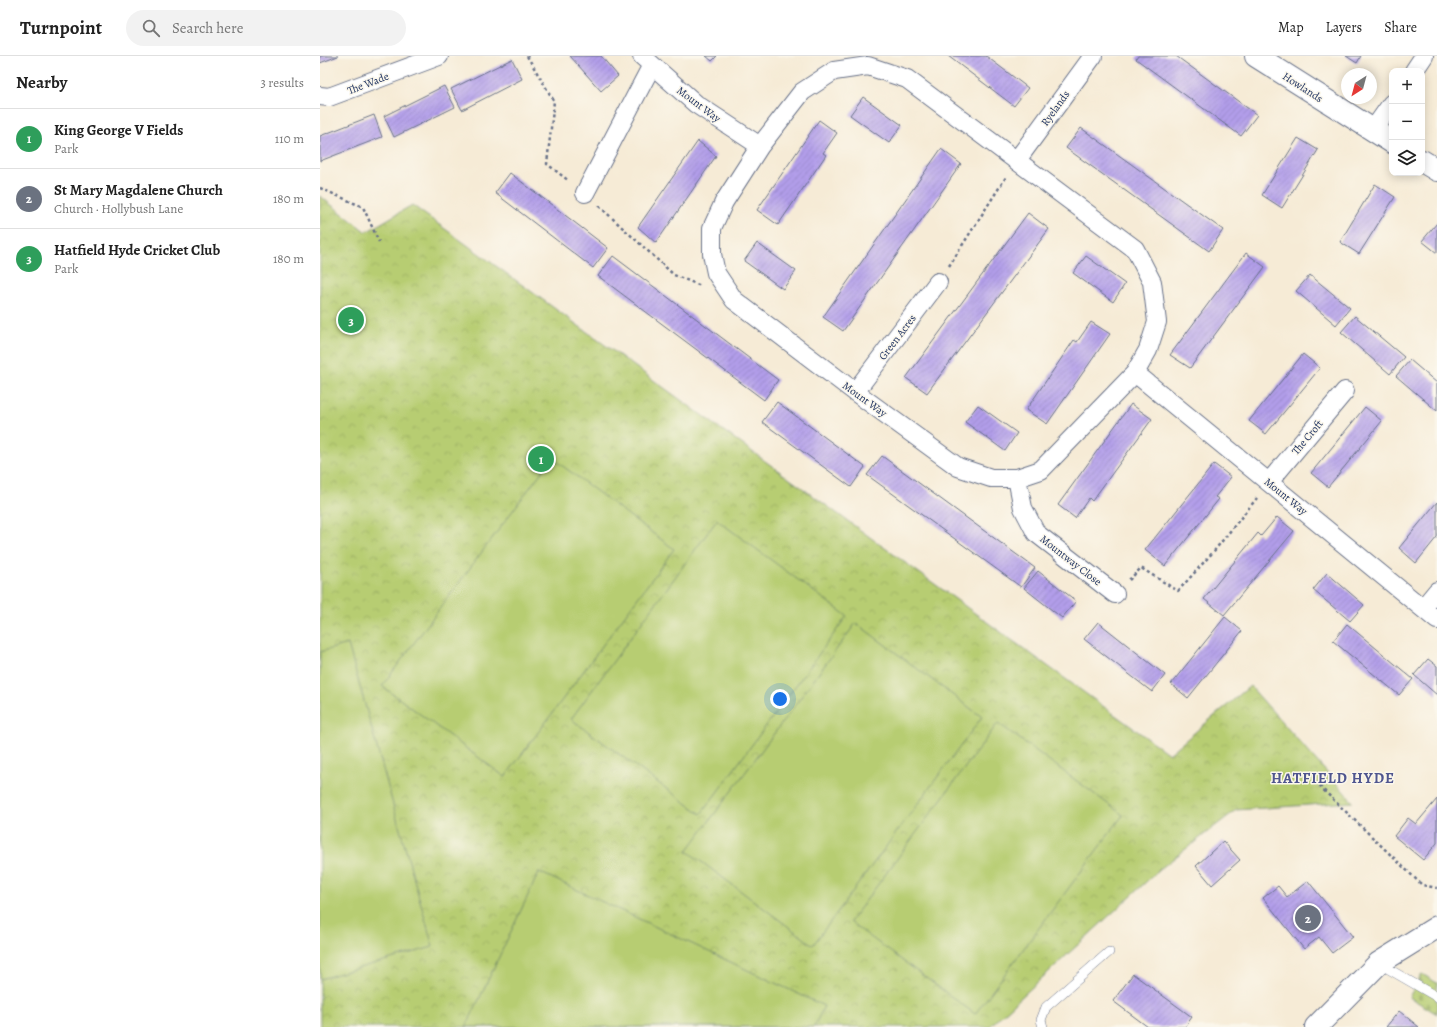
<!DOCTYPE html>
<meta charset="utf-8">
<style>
:root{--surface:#fff;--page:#f2f2f2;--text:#222;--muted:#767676;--line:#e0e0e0;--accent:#ea580c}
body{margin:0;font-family:Alegreya,serif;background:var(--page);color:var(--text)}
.controls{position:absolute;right:12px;top:12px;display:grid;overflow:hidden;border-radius:8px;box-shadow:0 2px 10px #0003}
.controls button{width:36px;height:36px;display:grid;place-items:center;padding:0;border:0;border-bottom:1px solid var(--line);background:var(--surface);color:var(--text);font:20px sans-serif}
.compass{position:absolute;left:1021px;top:12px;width:36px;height:36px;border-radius:50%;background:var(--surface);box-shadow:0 2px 10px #0003;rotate:216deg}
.you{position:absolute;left:460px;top:643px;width:14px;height:14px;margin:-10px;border:3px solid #fff;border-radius:50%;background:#1a73e8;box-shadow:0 0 0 6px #1a73e833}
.badge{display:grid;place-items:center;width:26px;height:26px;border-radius:50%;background:var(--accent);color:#fff;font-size:13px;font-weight:700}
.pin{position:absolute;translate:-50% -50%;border:2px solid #fff;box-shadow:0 1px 4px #0006}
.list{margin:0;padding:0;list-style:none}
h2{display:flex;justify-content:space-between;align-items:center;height:52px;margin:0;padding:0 16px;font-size:17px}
h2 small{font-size:13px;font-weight:400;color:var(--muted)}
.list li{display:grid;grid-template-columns:26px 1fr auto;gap:12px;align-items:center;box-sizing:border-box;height:60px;padding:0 16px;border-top:1px solid var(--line)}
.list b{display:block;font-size:15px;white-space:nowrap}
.list p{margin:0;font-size:13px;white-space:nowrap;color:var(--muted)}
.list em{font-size:13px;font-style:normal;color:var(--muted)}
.icon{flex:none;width:22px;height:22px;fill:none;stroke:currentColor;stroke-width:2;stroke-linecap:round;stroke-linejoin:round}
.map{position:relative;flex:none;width:1117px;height:971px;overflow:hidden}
header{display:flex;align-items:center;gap:24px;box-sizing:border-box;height:56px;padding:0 20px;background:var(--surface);border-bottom:1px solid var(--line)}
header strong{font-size:19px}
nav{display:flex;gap:22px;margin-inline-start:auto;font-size:14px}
.search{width:280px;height:36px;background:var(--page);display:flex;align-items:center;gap:10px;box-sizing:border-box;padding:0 14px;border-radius:22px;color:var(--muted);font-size:15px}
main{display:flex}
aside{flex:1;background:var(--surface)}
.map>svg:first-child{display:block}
.cemetery{fill:url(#cemetery-stones);stroke:#697e68}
.park{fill:url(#park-crowns);stroke:#697e68}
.pitch{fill:#b7cd72;stroke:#697e68}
.building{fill:url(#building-hatch)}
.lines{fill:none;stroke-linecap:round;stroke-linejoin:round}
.service-casing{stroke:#687188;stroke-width:10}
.minor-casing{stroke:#687188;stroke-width:20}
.tertiary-casing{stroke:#687188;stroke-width:24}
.path{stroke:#687188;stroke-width:2.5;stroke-dasharray:3 3;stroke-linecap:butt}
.service{stroke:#fff;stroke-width:9}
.minor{stroke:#fff;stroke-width:18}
.tertiary{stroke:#fff;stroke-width:22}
.labels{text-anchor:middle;stroke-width:3;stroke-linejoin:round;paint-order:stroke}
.street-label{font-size:11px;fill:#1b2f5e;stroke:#fbf7ec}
.district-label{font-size:15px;font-weight:bold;letter-spacing:1px;fill:#50568f;stroke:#fbf7ec}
</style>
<header>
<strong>Turnpoint</strong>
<div class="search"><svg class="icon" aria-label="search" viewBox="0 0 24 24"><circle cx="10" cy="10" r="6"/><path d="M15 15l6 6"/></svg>Search here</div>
<nav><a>Map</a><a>Layers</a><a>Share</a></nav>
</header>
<main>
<aside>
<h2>Nearby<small>3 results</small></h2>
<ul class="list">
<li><span class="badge" style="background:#2e9e5b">1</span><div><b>King George V Fields</b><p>Park</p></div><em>110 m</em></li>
<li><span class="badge" style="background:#6b7280">2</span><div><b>St Mary Magdalene Church</b><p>Church · Hollybush Lane</p></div><em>180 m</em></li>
<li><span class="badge" style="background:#2e9e5b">3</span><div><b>Hatfield Hyde Cricket Club</b><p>Park</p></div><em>180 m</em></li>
</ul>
</aside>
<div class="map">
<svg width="1117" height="971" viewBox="0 0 1117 971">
<defs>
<pattern id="cemetery-stones" width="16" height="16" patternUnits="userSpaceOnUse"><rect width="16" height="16" fill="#b7cd72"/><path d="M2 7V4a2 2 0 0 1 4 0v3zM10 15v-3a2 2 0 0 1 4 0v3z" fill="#9db065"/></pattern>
<pattern id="park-crowns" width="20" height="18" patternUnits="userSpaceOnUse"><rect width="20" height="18" fill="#b7cd72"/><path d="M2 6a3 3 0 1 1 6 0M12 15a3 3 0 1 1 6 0" fill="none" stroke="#9db065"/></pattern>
<pattern id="building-hatch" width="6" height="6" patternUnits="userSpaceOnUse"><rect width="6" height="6" fill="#b29eea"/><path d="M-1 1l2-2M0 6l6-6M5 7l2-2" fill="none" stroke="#9081c1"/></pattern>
</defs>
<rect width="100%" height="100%" fill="#fbf7ec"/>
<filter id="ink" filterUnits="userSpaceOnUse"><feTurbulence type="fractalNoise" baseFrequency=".025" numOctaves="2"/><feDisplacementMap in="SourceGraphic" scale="8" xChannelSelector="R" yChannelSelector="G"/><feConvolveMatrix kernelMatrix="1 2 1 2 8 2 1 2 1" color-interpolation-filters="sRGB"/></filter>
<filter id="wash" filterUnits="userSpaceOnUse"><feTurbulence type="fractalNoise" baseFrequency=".012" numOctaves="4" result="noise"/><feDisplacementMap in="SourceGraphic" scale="16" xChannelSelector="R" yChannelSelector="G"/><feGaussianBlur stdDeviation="0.9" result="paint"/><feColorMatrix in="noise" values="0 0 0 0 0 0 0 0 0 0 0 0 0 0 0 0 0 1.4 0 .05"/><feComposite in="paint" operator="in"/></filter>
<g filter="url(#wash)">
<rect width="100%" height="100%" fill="#f6ebd6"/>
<path class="cemetery" d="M 1102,918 L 1117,927 L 1117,958 L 1089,941 Z"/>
<path class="park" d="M 0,140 L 46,176 L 92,149 L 849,698 L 930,630 L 1033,746 L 916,754 L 840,813 L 669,971 L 0,971 Z"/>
<path class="pitch" d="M 232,402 L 354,493 L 185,721 L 62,630 Z
M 397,464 L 527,560 L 381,758 L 251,663 Z
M 536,567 L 662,661 L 493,889 L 367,795 Z
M 28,588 L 113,891 L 0,923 L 0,596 Z
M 678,667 L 803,759 L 655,958 L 530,866 Z
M 219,816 L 504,950 L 494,971 L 146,971 Z"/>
<g id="blocks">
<path class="building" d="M 0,0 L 18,0 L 0,7 Z
M 250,0 L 281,0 L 298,20 L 281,35 Z
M 386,0 L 397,0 L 392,5 Z
M 628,0 L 666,0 L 708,32 L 694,50 Z
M 818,0 L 856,0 L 937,59 L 921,80 L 816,3 Z
M 1026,0 L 1041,0 L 1037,7 Z
M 192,3 L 202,23 L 142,54 L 131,33 Z
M 124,30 L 135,51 L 74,81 L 64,60 Z
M 543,41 L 582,69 L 569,87 L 530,59 Z
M 54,59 L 62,81 L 0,105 L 0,80 Z
M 499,64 L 517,77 L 503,97 L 506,99 L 458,169 L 437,154 Z
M 761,72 L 903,174 L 889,195 L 746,92 Z
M 978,82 L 998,94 L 962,152 L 942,139 Z
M 378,85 L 396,100 L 336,187 L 318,171 Z
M 621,93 L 641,108 L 523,275 L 503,261 Z
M 190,117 L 288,192 L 273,212 L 175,137 Z
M 1055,128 L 1075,141 L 1039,198 L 1020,186 Z
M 708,157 L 729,173 L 607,337 L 586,322 Z
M 1117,167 L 1117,197 L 1102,185 Z
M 437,187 L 476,215 L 463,233 L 424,205 Z
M 926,197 L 945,211 L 870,312 L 850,299 Z
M 293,200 L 458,324 L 444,344 L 278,220 Z
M 766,200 L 805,228 L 793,246 L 753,217 Z
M 990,219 L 1030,252 L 1016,269 L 976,235 Z
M 1035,260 L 1084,301 L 1070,318 L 1021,276 Z
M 771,266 L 790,278 L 727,368 L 706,354 L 754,284 L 757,286 Z
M 983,298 L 1000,312 L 946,378 L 929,365 Z
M 1090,304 L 1117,327 L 1117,355 L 1076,320 Z
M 457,346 L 545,411 L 531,431 L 442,366 Z
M 811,348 L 832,363 L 772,445 L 769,442 L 755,462 L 738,449 Z
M 658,349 L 697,377 L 685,395 L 645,366 Z
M 1045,351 L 1062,365 L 1008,431 L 991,417 Z
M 562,400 L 715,512 L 701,531 L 547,419 Z
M 894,408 L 911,421 L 895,441 L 899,443 L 845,510 L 825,494 Z
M 1117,446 L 1117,481 L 1096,507 L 1079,492 Z
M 957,461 L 974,475 L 904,559 L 884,543 L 938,477 L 941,480 Z
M 718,515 L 756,545 L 742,562 L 704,532 Z
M 1007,517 L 1044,549 L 1030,565 L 993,534 Z
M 905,561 L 922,575 L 868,642 L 851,628 Z
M 778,566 L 845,619 L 832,636 L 764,583 Z
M 1027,568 L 1093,623 L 1079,639 L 1013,585 Z
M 1108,603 L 1117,610 L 1117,639 L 1094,619 Z
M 1117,743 L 1117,787 L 1103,804 L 1074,780 L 1088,762 L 1096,768 Z
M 903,785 L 920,804 L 892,829 L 876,810 Z
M 988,825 L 1033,881 L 1012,897 L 999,881 L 984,893 L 943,842 L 958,830 L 967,841 Z
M 813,918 L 872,961 L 865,971 L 828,971 L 793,945 Z
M 1079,955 L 1099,971 L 1066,971 Z"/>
</g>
</g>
<g filter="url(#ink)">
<use href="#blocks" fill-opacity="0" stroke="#687188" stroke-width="1"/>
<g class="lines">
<g class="service-casing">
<path id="service" d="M 1060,908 L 1117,941
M 723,971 L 721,964 L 726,951 L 789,896"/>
</g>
<g class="minor-casing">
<path id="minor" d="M 322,0 L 376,48 L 440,90
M 548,10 L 587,23 L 815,193 L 832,226 L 837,266 L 828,294 L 815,317 L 721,414 L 697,422 L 671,422 L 638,411 L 535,336 L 414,244 L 396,217 L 392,198 L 392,172 L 404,146 L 440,90 L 482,36 L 514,15 Z
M 1094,15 L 1104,0
M 0,40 L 9,41 L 119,0
M 1053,74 L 1072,47
M 697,104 L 773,0
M 265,137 L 332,9
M 815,317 L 1117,564
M 535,336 L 618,226
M 697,422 L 703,452 L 716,477 L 795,538
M 949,426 L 1025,335
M 1103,552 L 1117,535"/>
</g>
<g class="tertiary-casing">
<path id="tertiary" d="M 936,0 L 1072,86
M 1102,105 L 1117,114
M 996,971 L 1059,907 L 1117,871"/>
</g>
<path class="path" d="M 207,0 L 234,45 L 227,108 L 249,125
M 0,132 L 43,151 L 59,186
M 279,150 L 354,219 L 381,230
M 629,210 L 686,121
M 809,524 L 821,512 L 858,535 L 894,495 L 937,442
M 995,726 L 1102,829 L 1117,832"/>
<use href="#service" class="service"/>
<use href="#minor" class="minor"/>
<use href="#tertiary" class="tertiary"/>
</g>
</g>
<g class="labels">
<g class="street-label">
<text transform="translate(48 27) rotate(-21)" y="4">The Wade</text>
<text transform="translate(983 31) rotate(33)" y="4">Howlands</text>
<text transform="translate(379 48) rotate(37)" y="4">Mount Way</text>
<text transform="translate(735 52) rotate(-54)" y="4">Ryelands</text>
<text transform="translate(577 281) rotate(-53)" y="4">Green Acres</text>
<text transform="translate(545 343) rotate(36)" y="4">Mount Way</text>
<text transform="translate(987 381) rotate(-50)" y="4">The Croft</text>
<text transform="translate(966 440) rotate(39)" y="4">Mount Way</text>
<text transform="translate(751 504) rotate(38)" y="4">Mountway Close</text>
</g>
<g class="district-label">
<text x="1013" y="727">HATFIELD HYDE</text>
</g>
</g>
</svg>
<div class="controls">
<button>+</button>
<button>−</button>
<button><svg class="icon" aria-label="layers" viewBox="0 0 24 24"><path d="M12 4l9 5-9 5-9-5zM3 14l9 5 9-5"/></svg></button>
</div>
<svg class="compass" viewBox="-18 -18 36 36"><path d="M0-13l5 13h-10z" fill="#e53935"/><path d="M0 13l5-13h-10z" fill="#767676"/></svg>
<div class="you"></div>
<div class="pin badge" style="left:221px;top:403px;background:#2e9e5b">1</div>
<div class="pin badge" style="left:988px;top:862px;background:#6b7280">2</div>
<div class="pin badge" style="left:31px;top:264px;background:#2e9e5b">3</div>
</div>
</main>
